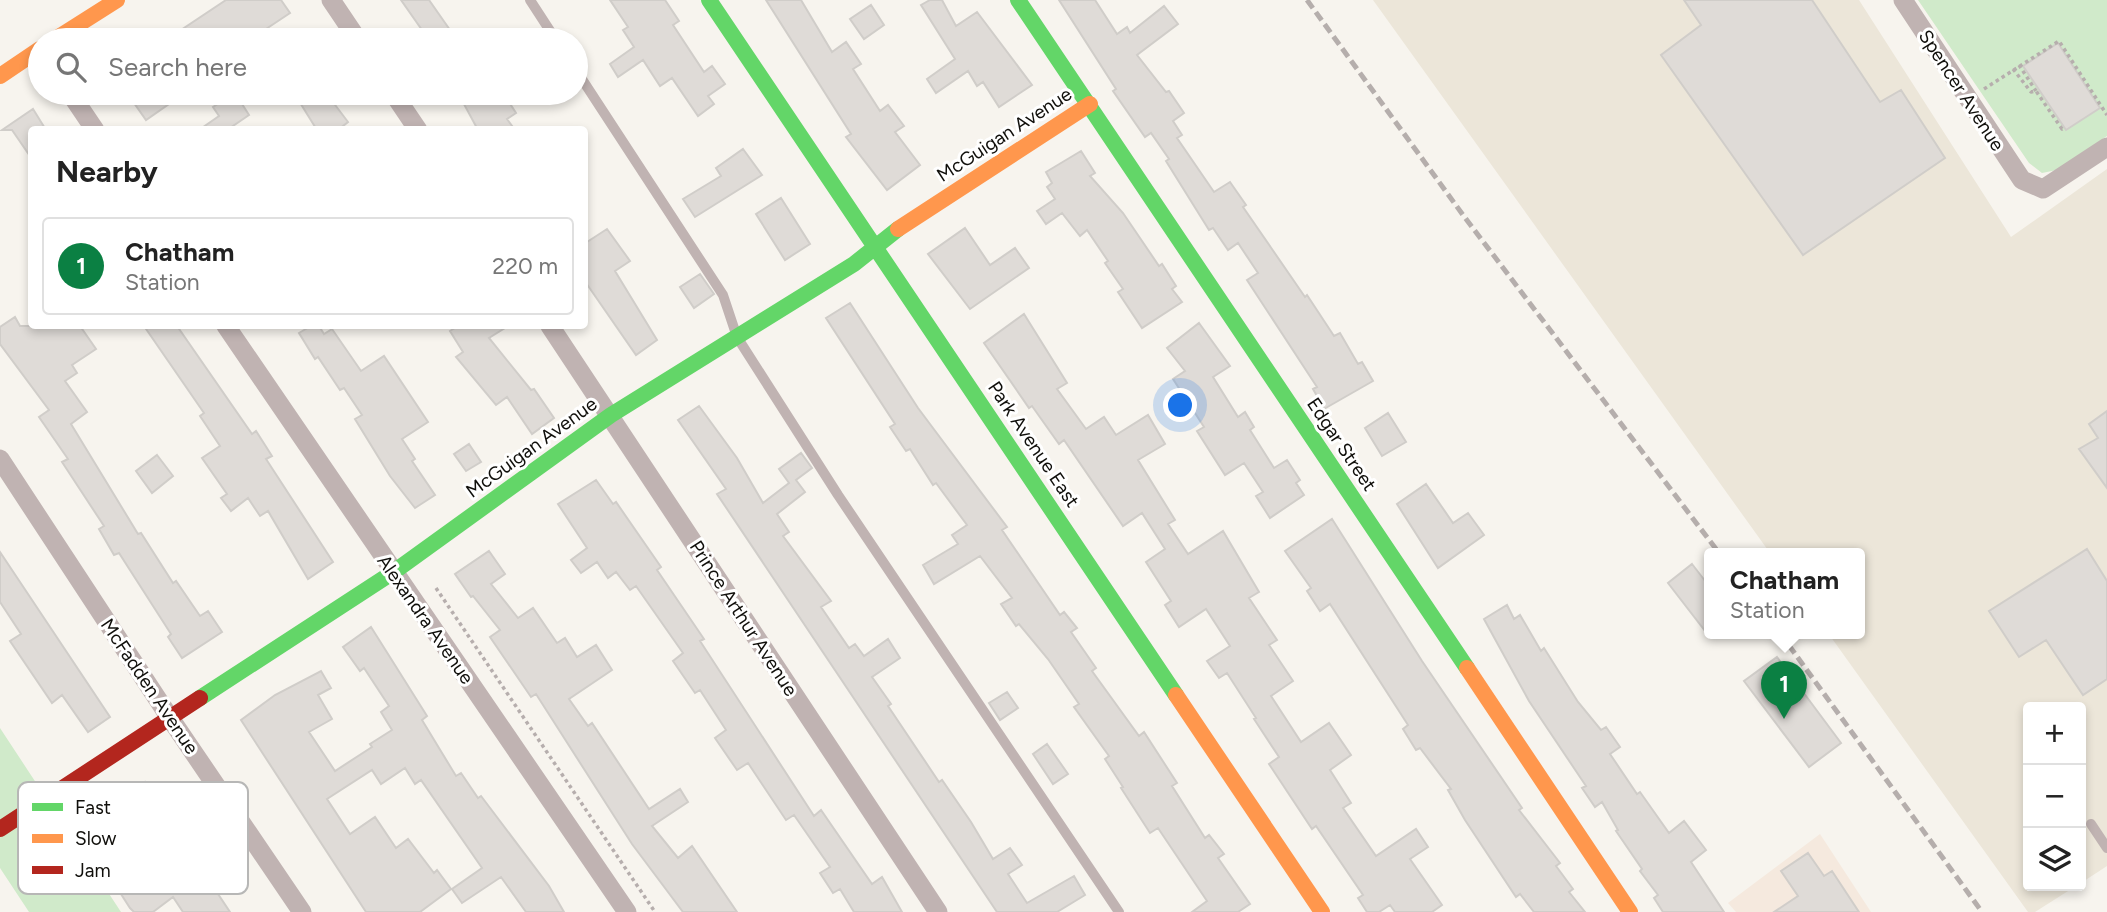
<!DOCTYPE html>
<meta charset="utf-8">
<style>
:root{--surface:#fff;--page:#f6f6f6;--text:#222;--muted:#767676;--line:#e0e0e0;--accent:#0b8043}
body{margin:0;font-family:Figtree,sans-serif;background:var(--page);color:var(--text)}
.controls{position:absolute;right:21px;bottom:21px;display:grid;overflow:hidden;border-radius:7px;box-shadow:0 4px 10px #0003}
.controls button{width:63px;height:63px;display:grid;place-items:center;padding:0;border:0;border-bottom:2px solid var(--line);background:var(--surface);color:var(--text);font:35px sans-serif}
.you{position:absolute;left:1181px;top:406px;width:24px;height:24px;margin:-18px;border:5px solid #fff;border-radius:50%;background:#1a73e8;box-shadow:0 0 0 10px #1a73e833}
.badge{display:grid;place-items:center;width:46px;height:46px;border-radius:50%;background:var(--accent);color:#fff;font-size:23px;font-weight:700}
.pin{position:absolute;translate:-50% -58px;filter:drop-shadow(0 2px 4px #0008)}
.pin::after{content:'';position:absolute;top:37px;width:24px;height:21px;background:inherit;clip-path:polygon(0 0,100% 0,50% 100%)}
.popup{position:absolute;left:1704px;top:548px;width:161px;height:91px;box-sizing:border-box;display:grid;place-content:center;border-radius:7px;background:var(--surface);filter:drop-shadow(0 2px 5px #0005);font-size:23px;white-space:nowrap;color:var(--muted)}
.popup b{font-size:26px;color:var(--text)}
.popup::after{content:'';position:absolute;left:50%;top:100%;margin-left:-14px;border:14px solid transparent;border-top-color:var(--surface)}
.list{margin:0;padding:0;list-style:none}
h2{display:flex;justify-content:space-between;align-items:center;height:91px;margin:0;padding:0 28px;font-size:30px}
h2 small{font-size:23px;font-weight:400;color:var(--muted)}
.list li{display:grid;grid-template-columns:46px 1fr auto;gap:21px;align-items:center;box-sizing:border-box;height:98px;margin:0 14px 14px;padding:0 14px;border:2px solid var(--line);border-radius:7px}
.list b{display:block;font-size:26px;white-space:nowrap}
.list p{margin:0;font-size:23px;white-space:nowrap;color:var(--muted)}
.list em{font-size:23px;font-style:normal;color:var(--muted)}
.icon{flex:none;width:38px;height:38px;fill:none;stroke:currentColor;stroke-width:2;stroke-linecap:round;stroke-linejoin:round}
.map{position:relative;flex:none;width:2107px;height:912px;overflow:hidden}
.search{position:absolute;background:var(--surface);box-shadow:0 4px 10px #0003;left:28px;top:28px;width:560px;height:77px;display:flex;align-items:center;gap:18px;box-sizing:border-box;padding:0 24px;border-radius:38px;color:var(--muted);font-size:26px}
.panel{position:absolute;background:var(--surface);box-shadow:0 4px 10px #0003;left:28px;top:126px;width:560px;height:203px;border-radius:7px}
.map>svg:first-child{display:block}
.commercial{fill:#f5e9de}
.built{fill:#ece6d9}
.green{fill:#d0eaca}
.building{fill:#dfdbd7;stroke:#d0cdc9;stroke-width:2}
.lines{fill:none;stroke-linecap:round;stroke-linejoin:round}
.path{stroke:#b6aead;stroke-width:3.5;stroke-dasharray:3.5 3.5;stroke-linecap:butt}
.lane{stroke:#c0b3b2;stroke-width:10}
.street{stroke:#c0b3b2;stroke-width:19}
.fast{stroke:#63d668;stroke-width:16}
.slow{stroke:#ff974d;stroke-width:16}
.jam{stroke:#b3261e;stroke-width:16}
.rail{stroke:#b5aeac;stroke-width:5;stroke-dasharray:10 5;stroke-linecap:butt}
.labels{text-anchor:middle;stroke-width:6;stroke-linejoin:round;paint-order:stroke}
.street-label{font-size:19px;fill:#100f0b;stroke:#fff}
.key{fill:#fff;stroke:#b7b7b6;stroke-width:2}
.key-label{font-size:19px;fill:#100f0b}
</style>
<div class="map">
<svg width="2107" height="912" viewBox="0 0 2107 912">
<rect width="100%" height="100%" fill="#f7f4ee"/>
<path class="commercial" d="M 1820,834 L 1871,912 L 1736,912 L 1728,903 Z"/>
<path class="built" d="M 1373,0 L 1859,0 L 2011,237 L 2107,169 L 2107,866 L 2081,883 L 2081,707 L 2028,707 L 2028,886 L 2076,886 L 2035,912 L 2028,912 L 1828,633 L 1859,633 L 1859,553 L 1770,553 Z"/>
<path class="green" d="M 1918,0 L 2107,0 L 2107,136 L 2057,170 L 2042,173 L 2029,163 Z
M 0,728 L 121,912 L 29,912 L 0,868 Z"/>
<path class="building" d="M 226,0 L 281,0 L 290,13 L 257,35 L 260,40 L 166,40 Z
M 401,0 L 429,0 L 457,40 L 408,40 L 422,30 Z
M 610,0 L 665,0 L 679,21 L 673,25 L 704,72 L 712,66 L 725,84 L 708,96 L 714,104 L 698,116 L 672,78 L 660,86 L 643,60 L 618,77 L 610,64 L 634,47 L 623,30 L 628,27 Z
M 766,0 L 801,0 L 832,52 L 846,42 L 861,64 L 853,69 L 880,111 L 888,105 L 904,126 L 895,132 L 920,165 L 887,190 L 846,137 L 851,134 Z
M 930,0 L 942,0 L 956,26 L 977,12 L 1032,85 L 999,107 L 983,82 L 977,86 L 968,71 L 936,93 L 927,79 L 955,59 L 921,5 Z
M 1059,0 L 1095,0 L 1117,34 L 1127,27 L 1130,33 L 1164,6 L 1178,24 L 1137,55 L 1166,92 L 1169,91 L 1184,113 L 1173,121 L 1182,135 L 1177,138 L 1214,192 L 1230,182 L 1246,205 L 1243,207 L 1305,297 L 1307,295 L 1334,336 L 1340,333 L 1358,364 L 1362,362 L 1373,381 L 1324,409 L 1313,389 L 1317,387 L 1247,280 L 1258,273 L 1238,243 L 1228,250 L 1213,228 L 1209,230 L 1166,161 L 1169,159 L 1151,133 L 1145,137 L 1113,91 L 1116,89 Z
M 1684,0 L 1812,0 L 1880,102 L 1901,90 L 1945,158 L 1803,255 L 1661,55 L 1701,25 Z
M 871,5 L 884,25 L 864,39 L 850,19 Z
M 2058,43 L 2100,108 L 2066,130 L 2023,66 Z
M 127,93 L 161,93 L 169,104 L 146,120 Z
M 235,93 L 249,115 L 227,130 L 199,130 L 219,116 L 213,107 Z
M 294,93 L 326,93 L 348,122 L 338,130 L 317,130 Z
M 458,93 L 503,93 L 516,113 L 507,119 L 515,130 L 478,130 Z
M 33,109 L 46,130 L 32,130 L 32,159 L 12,130 L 2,130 Z
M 743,149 L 762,175 L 695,217 L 683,199 L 721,176 L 716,168 Z
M 1081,151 L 1095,173 L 1090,176 L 1123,213 L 1159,266 L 1162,264 L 1176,286 L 1172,289 L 1182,302 L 1142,328 L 1118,292 L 1123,289 L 1105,263 L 1108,261 L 1087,230 L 1080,236 L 1062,213 L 1046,224 L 1037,211 L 1055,199 L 1047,187 L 1052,183 L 1046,172 Z
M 781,198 L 810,244 L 785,260 L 756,214 Z
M 965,228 L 990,265 L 1015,248 L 1029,268 L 970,309 L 928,254 Z
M 607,229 L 630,261 L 615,271 L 657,340 L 636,355 L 584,280 L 584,244 Z
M 700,274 L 714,294 L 694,308 L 680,287 Z
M 850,303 L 918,408 L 1007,527 L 1002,530 L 1060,615 L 1064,612 L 1077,628 L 1071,632 L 1096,668 L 1092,671 L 1139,736 L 1144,732 L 1177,783 L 1172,786 L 1205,838 L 1209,835 L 1224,854 L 1218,858 L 1250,904 L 1238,912 L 1192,912 L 1207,901 L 1158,828 L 1150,833 L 1121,788 L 1123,787 L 1105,759 L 1109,756 L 1074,707 L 1079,704 L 1048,659 L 1019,624 L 1016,626 L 1001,604 L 1012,598 L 980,556 L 934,584 L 923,565 L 958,544 L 952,535 L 967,525 L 936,483 L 933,485 L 910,449 L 906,451 L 890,427 L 895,424 L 826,318 Z
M 1024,314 L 1067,383 L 1057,389 L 1086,429 L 1104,417 L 1116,435 L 1148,415 L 1165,444 L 1138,460 L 1175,520 L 1168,524 L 1188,554 L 1223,531 L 1259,592 L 1249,598 L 1277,640 L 1269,645 L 1293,681 L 1271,696 L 1301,742 L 1329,723 L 1351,755 L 1330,770 L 1351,803 L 1343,808 L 1376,856 L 1416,829 L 1428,847 L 1410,859 L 1442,905 L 1432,912 L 1395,912 L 1390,905 L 1379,912 L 1367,912 L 1358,898 L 1363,895 L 1316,826 L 1312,829 L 1269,764 L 1279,757 L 1254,719 L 1256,718 L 1227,673 L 1219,678 L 1207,661 L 1230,646 L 1206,609 L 1179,627 L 1165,605 L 1171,601 L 1146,562 L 1165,549 L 1142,513 L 1123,526 L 1064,440 L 1059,444 L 1032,406 L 1029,408 L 984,343 Z
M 15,317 L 20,326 L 80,326 L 96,349 L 72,365 L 77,373 L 65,381 L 87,412 L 71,424 L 138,534 L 141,533 L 173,583 L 176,581 L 200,616 L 208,611 L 222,632 L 182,658 L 168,637 L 171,634 L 119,553 L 114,555 L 99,529 L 104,526 L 62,462 L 68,459 L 39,417 L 49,410 L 0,344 L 0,327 Z
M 1199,323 L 1230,366 L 1213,377 L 1238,417 L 1245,412 L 1254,427 L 1250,430 L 1274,468 L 1287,460 L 1300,480 L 1296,483 L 1304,495 L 1270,518 L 1256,496 L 1263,492 L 1244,463 L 1225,475 L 1197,431 L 1204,427 L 1173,379 L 1185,371 L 1167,348 Z
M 144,326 L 177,326 L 252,434 L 256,431 L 272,456 L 266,459 L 333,562 L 308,579 L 268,511 L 260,516 L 248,498 L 231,511 L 221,498 L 227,494 L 202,458 L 220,446 L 200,416 L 204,413 Z
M 311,326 L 319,326 L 324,334 L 332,329 L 361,371 L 384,356 L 428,422 L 402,439 L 415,459 L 412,461 L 435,495 L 415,508 L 390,476 L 355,419 L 362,415 L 344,388 L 340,390 L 318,357 L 315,359 L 299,333 Z
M 458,326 L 508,326 L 489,338 L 531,390 L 534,389 L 554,418 L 532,434 L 507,397 L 496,405 L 456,357 L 463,352 L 450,331 Z
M 699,406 L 737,458 L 763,503 L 789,483 L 779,469 L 801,453 L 812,468 L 796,480 L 805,492 L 777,514 L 789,532 L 783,536 L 831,601 L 821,607 L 849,648 L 855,644 L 864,656 L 888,639 L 900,658 L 872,677 L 891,704 L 888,706 L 939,782 L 942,780 L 971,822 L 993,859 L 1010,848 L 1022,865 L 1008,874 L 1027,903 L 1074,876 L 1085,895 L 1057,912 L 997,912 L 717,494 L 726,489 L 678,420 Z
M 2107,411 L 2107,488 L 2079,449 L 2098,438 L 2089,424 Z
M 1388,413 L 1406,442 L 1382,456 L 1365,428 Z
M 469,444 L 481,462 L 466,471 L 454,454 Z
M 157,455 L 173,476 L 152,493 L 136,471 Z
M 596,480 L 613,504 L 616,502 L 661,567 L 657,570 L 704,639 L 700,641 L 814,816 L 821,810 L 872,884 L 882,877 L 902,912 L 854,912 L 840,889 L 833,893 L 820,873 L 830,867 L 794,815 L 786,820 L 748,763 L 737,770 L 715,738 L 726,730 L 700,690 L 695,693 L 673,661 L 683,653 L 636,586 L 630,590 L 616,572 L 608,578 L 597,562 L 581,573 L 571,560 L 587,548 L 558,504 Z
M 1426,484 L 1453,523 L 1468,513 L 1484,535 L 1438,568 L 1397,504 Z
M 1332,519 L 1422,661 L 1522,808 L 1519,810 L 1560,863 L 1556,866 L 1573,889 L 1569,892 L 1585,912 L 1534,912 L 1520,894 L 1516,897 L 1465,820 L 1448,790 L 1451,789 L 1420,748 L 1416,750 L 1403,729 L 1408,725 L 1330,604 L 1320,611 L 1307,591 L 1311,588 L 1285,551 Z
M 2087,549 L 2107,581 L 2107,679 L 2083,695 L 2046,640 L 2019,657 L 1989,611 Z
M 489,551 L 505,574 L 491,584 L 518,618 L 533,608 L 557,643 L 565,638 L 577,657 L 596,645 L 612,670 L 569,699 L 588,726 L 592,723 L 649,809 L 680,789 L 688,802 L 652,826 L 678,858 L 692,846 L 737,912 L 683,912 L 632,844 L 536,694 L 531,697 L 490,637 L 500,630 L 473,596 L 471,597 L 455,574 Z
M 0,552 L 110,717 L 88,732 L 62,695 L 52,703 L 10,641 L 21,634 L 0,602 Z
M 1692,564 L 1709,586 L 1709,636 L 1668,583 Z
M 1507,605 L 1514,619 L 1520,615 L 1541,651 L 1544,648 L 1578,702 L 1601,730 L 1606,727 L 1620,747 L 1610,754 L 1637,794 L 1640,792 L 1669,833 L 1684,821 L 1706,850 L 1691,862 L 1724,912 L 1663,912 L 1654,898 L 1658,895 L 1640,871 L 1642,869 L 1616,831 L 1618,830 L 1602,802 L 1595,807 L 1582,788 L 1586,786 L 1529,701 L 1484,619 Z
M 371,627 L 427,716 L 422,720 L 456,776 L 461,773 L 478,798 L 481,796 L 549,886 L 564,912 L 526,912 L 501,877 L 462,903 L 452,889 L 482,868 L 421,780 L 415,784 L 405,768 L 381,784 L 372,770 L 327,799 L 350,834 L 375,817 L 396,848 L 408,839 L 434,873 L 437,870 L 451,889 L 420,912 L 366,912 L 241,720 L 275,695 L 321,671 L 331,688 L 318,695 L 332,719 L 309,732 L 335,771 L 372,747 L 370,744 L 392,730 L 381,712 L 389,706 L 364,668 L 360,671 L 343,647 Z
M 1777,657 L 1841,743 L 1809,767 L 1744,681 Z
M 1007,692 L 1018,708 L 1000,720 L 989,703 Z
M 1047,744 L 1068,774 L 1053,784 L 1033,754 Z
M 145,782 L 177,834 L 172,837 L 205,886 L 210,882 L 230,912 L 183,912 L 173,897 L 153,912 L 134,912 L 130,908 L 98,858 L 128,837 L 103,798 L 124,784 L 129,792 Z
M 1808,853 L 1824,876 L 1832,871 L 1859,912 L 1774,912 L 1798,896 L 1781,871 Z"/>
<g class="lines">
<path class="path" d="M 2019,65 L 2036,91
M 2013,69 L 2031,92 L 2036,91 L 2062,129 L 2064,127
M 1984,89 L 2059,41 L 2107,115
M 436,588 L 655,912"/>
<path class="lane" d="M 530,0 L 556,40
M 576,70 L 723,295 L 737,337 L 838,495 L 1119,912
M 2091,824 L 2107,848"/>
<path class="street" d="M 331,0 L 358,40
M 1903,0 L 2022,180 L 2043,189 L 2107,147
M 70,93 L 95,130
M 393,93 L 418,130
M 226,326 L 627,912
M 550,326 L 938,912
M 0,459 L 170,718 L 302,912"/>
<path class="fast" d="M 709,0 L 1176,695
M 1018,0 L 1467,668
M 200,698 L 395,571 L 611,415 L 854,264 L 898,229"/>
<path class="slow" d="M 54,40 L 117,0
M 0,76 L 40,49
M 898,229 L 1090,104
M 1467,668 L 1630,912
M 1176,695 L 1322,912"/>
<path class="jam" d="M 0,829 L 200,698"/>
<path class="rail" d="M 1307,0 L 1463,215 L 1719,553
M 1780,633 L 1982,912"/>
</g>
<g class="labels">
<g class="street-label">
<text transform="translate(1962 90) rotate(57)" y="7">Spencer Avenue</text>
<text transform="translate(1004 134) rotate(-33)" y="7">McGuigan Avenue</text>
<text transform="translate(1034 444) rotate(56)" y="7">Park Avenue East</text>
<text transform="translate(1342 444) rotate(56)" y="7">Edgar Street</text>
<text transform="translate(531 447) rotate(-36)" y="7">McGuigan Avenue</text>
<text transform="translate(744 618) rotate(57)" y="7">Prince Arthur Avenue</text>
<text transform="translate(426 619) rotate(55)" y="7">Alexandra Avenue</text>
<text transform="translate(150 686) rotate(56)" y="7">McFadden Avenue</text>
</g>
</g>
<rect x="18" y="782" width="230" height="112" rx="10" class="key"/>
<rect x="32" y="803" width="31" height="8" fill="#63d668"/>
<rect x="32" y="834" width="31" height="9" fill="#ff974d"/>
<rect x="32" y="866" width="31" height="8" fill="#b3261e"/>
<g class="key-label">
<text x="75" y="814">Fast</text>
<text x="75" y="845">Slow</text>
<text x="75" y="877">Jam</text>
</g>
</svg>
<div class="controls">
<button>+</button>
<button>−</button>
<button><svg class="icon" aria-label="layers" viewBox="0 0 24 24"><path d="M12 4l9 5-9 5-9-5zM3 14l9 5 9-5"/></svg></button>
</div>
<div class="you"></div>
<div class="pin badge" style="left:1784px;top:719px">1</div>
<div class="popup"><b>Chatham</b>Station</div>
<div class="search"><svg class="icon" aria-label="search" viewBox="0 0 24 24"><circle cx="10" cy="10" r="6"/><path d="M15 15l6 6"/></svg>Search here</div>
<section class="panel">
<h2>Nearby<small></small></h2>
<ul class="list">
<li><span class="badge">1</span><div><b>Chatham</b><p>Station</p></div><em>220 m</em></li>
</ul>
</section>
</div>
